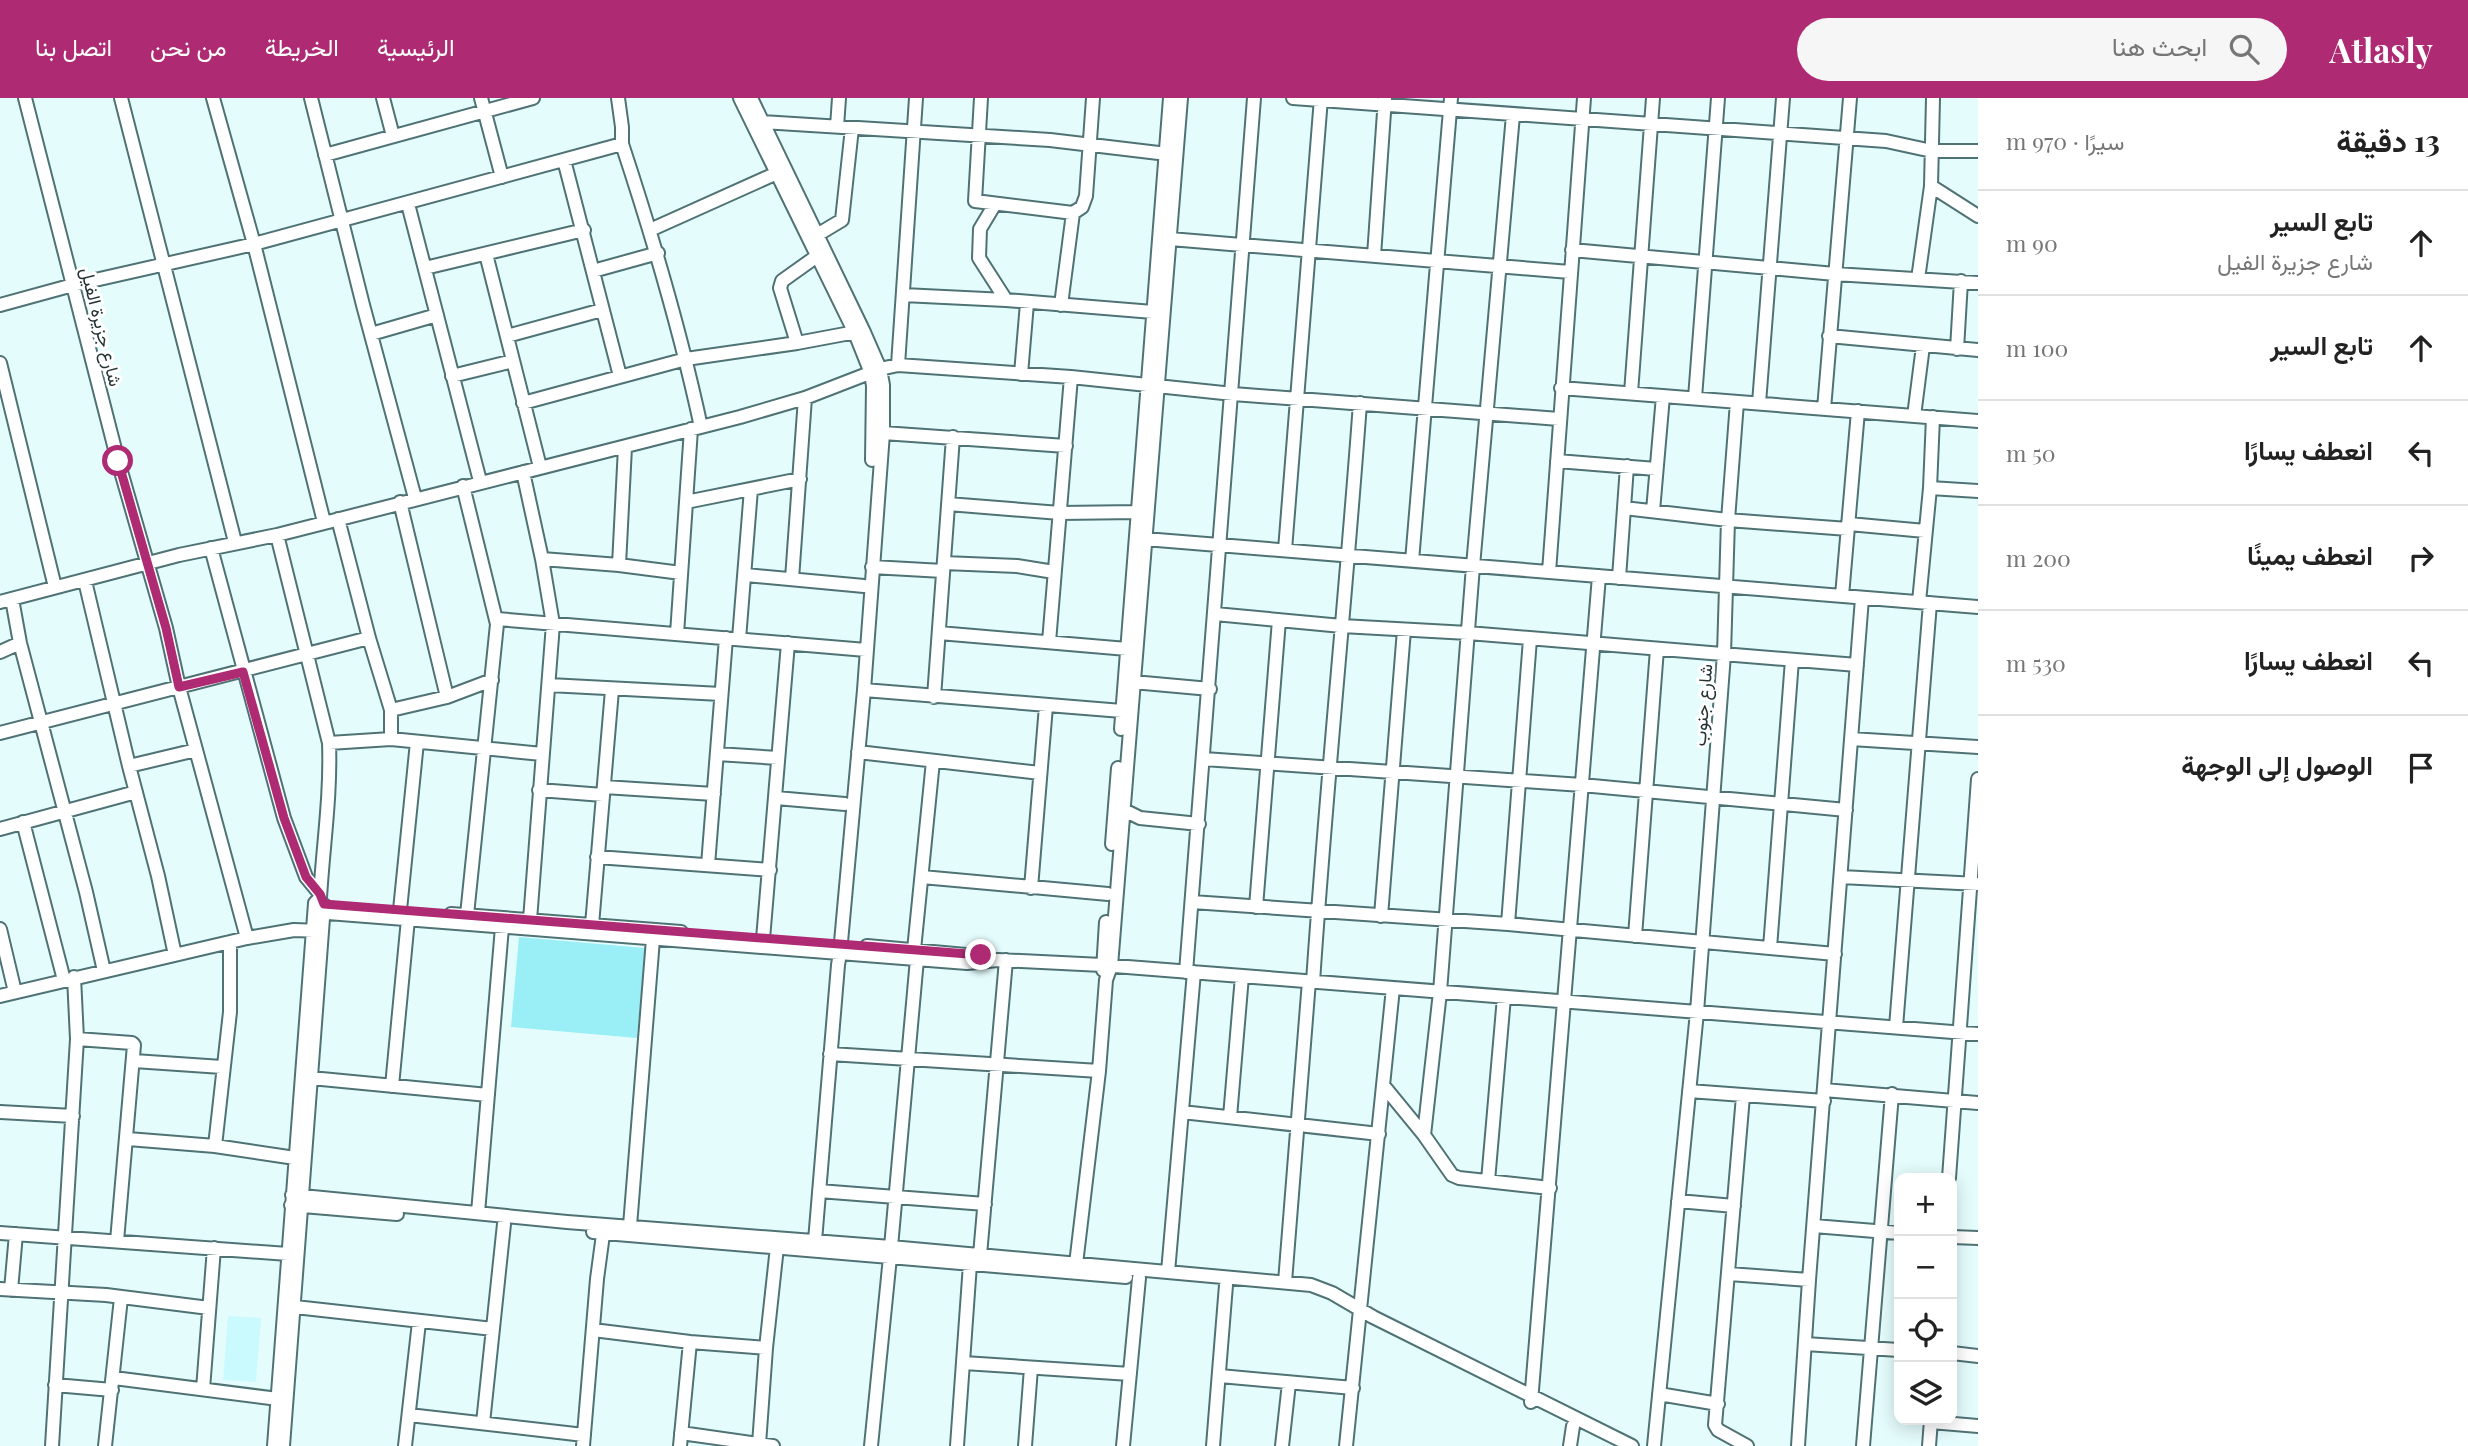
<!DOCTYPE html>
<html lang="ar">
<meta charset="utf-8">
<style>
:root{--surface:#fff;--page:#f6f6f6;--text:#222;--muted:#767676;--line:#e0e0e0;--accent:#ae2a73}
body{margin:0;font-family:"Playfair Display",Vazirmatn,serif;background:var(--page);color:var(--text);direction:rtl}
.controls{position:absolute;right:21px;bottom:21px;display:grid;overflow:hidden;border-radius:14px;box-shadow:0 4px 18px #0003}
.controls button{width:63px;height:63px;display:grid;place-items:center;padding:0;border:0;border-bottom:2px solid var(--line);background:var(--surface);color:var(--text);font:35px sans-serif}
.stop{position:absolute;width:21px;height:21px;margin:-16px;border:5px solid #ae2a73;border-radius:50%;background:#fff}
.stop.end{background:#ae2a73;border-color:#fff;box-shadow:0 2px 7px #0008}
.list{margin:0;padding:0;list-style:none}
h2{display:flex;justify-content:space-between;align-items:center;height:91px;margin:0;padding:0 28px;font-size:30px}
h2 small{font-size:23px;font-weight:400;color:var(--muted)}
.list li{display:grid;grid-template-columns:46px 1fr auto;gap:21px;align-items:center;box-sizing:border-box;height:105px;padding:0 28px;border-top:2px solid var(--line)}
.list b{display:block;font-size:26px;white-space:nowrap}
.list p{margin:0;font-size:23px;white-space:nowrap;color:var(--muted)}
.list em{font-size:23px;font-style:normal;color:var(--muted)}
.icon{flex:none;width:38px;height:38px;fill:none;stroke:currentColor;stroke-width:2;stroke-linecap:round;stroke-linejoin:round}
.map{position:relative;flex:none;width:1978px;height:1348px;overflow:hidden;direction:ltr}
header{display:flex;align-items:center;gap:42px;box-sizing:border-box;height:98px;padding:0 35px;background:var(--accent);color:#fff}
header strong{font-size:33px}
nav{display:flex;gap:38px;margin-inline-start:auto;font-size:24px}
.search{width:490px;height:63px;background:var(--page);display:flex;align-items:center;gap:18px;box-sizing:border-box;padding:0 24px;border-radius:38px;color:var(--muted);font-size:26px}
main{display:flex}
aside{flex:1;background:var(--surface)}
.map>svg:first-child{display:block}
.built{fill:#cafafe}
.green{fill:#99eff5}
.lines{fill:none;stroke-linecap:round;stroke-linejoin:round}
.minor-casing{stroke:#4f7275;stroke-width:16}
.minor{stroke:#fff;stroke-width:12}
.route{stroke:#ae2a73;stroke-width:9}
.labels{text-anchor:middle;stroke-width:6;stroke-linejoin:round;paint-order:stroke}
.street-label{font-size:18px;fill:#233233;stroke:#fff}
</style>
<header>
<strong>Atlasly</strong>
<div class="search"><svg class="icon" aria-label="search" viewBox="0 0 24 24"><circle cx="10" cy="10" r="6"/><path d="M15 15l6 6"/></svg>ابحث هنا</div>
<nav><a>الرئيسية</a><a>الخريطة</a><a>من نحن</a><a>اتصل بنا</a></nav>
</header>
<main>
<aside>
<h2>13 دقيقة<small>سيرًا · 970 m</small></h2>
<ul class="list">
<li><svg class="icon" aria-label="ahead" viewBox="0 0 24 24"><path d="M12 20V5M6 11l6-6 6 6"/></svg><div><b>تابع السير</b><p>شارع جزيرة الفيل</p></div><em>90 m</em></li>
<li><svg class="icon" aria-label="ahead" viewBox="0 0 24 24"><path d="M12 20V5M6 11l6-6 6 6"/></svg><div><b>تابع السير</b></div><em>100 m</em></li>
<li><svg class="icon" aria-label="left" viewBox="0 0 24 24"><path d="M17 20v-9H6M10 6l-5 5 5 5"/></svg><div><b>انعطف يسارًا</b></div><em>50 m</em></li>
<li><svg class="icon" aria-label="right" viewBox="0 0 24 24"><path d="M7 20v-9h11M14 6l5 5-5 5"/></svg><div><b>انعطف يمينًا</b></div><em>200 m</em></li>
<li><svg class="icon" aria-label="left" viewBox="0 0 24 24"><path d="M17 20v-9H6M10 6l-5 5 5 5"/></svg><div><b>انعطف يسارًا</b></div><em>530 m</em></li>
<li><svg class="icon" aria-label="arrive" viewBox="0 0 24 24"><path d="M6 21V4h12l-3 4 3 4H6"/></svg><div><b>الوصول إلى الوجهة</b></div></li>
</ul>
</aside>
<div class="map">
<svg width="1978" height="1348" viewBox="0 0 1978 1348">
<rect width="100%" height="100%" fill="#e5fcfd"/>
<path class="built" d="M 228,1218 L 261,1220 L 256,1284 L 223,1282 Z"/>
<path class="green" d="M 519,839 L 645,850 L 637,940 L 511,929 Z"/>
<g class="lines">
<g class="minor-casing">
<path id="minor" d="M 25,0 L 118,363 L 166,530 L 179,589 L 247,840
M 121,0 L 235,444
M 213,0 L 254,146 L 324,424
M 311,0 L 363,207 L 415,400
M 383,0 L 393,38
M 481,0 L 502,79
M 618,0 L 622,29 L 622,46 C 653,140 680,231 701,329
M 740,0 L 855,235 L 871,275 L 873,288 L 872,362
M 751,0 L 863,232 L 880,271 L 883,287 L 883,335 L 864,592 L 840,855 L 838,867 L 815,1143
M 981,0 L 975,103 L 1073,115 L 1082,109 L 1086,98 L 1093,0
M 1293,0 L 1886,43 L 1932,53 L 1978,53
M 762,24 L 1050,42 L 1167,56
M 837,29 L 839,0
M 325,57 L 533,0
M 564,62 L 620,278
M 1931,88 L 1978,118
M 408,106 L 480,383
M 995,106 L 980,131 L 979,160 L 1006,202
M 650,132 L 777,75
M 817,137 L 842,122 L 852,30
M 1170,141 L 1570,174
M 1572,152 L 1835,176 L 1978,185
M 486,156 L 540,369
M 1374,158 L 1385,0
M 425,170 L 584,132
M 593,173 L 658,155
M 1918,181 L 1931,88 L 1933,0
M 903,197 L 1006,202 L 1153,214
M 0,207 L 73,187 L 254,146 L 622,46
M 1061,207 L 1073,115
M 371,236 L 437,217
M 507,238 L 602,212
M 1829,238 L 1978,252
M 797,245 L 780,190 L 782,183 L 817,158
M 1957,251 L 1961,183
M 0,265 L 55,489
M 898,267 L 916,0
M 1021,276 L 1027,205
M 452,278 L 513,263
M 1561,290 L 1978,323
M 1631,295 L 1653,0
M 1695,300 L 1718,0
M 523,305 L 686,261 L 797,245 L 861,233
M 1759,305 L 1783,0
M 1824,311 L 1850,0
M 1914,318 L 1923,248
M 883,335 L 1066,348
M 1557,363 L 1656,371
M 523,374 L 542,461 L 553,526 L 530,822
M 463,388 L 497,526 L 467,817
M 1930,390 L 1978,393
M 400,404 L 447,599
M 686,404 L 800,381
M 948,406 L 1060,415 L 1137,414
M 1624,410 L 1728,422 L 1848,431
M 1653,413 L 1663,298
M 338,421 L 369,540 L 391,612 L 391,641
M 1849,426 L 1925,433
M 1145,441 L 1978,509
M 211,450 L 284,720 L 306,779 L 320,796
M 1285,452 L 1321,0
M 542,461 L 619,467 L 681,475
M 1412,463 L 1451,0
M 944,465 L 1017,468 L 1054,474
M 619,467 L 625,349
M 872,469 L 943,473
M 1549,474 L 1584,0
M 746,477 L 864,488
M 1619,480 L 1627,368
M 792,481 L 805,300
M 85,483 L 129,668 L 158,778 L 175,857
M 1842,498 L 1858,313
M 12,501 L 20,545 L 86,794 L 104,873
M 0,504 L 179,457 L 277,437 L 740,319 L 805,300 L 880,271 L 898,267 L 1071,279 L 1233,296 L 1559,321
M 1919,504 L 1930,390 L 1933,319
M 1215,516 L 1342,528 L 1468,535 L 1857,567
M 497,521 L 866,552
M 939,535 L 1127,551
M 677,536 L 691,331
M 739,541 L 751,391
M 1049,544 L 1071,279
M 0,554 L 20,545
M 1133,584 L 1210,591
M 549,587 L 721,596
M 864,592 L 1122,613
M 934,599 L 953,339
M 391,612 L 447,599 L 492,582
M 1121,631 L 1170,0
M 0,635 L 369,540
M 1851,641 L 1978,649
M 329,645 L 391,641 L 542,656
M 858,654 L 1040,675
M 717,656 L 778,660
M 1204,661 L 1582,687 L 1846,712
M 129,668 L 196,652
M 604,689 L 714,696
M 539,692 L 603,697
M 776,700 L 845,706
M 1124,712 L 1140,720 L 1199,726
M 23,724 L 64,882
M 0,731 L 136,694
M 1112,746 L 1118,670
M 597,759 L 770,772
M 708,767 L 726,540
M 922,779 L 1108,796
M 1841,779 L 1978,786
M 1031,790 L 1046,608
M 1192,804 L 1508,826 L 1835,856
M 1256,809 L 1279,522
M 400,812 L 417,644
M 315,814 L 967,865 L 998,862 L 1102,867 L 1978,936
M 451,816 L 681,834
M 1381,818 L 1404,532
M 1508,826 L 1530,541
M 592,827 L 612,592
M 0,831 L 15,894
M 1635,838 L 1657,551
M 763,841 L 788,545
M 867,848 L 988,859
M 1770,850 L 1792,562
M 914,852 L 933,663
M 1103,872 L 1106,824
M 1186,874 L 1254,0
M 1313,884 C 1326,690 1346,498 1360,305
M 0,898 L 247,840 L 294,832 L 321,833
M 1896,929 L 1930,505
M 77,941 L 132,945 L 134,947 L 117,1143
M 830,956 L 1099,973
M 134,963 L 222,969
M 311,980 L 488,997
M 1383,987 L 1424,1037 L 1452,1077 L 1459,1080 L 1550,1090
M 392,988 L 408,821
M 1824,992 L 1978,1005
M 1689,993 L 1824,1003
M 1743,998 L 1715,1327 L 1718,1332 L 1747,1348
M 0,1014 L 73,1018
M 1182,1014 L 1379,1036
M 1230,1019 L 1242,878
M 1424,1037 L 1440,894 L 1473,468 L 1513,17
M 128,1041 L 215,1048 L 295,1060
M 215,1048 L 230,914 L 230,844
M 1949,1080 L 1978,681
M 1488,1083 L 1504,899
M 819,1093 L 985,1106
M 292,1097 L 567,1124 L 891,1149 L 1311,1187 L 1332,1195 L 1373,1219 L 1632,1348
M 1678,1103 L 1734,1108
M 291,1107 L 397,1116
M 478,1115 L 502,829
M 630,1128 L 653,841
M 1814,1128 L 1899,1135
M 593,1134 L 1126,1179
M 0,1135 L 288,1156
M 1952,1139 L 1978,1140
M 891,1149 L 917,861
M 980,1157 L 1006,862
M 1076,1166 L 1099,973 L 1106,882 L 1111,868 L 1181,0
M 1168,1174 L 1194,874
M 1729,1176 L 1809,1182
M 1285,1184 L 1309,883
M 0,1191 L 106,1197 L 209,1210
M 11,1192 L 16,1136
M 295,1209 L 493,1231
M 593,1232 L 690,1244 L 766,1250
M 1805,1246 L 1899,1252
M 1952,1255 L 1978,1258
M 964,1265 L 1130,1276
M 1220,1278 L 1353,1290
M 114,1280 L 278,1301
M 55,1287 L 112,1292
M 203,1291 L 214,1150
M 1659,1296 L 1718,1306
M 1531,1304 L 1599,478
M 409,1317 L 584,1337
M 1931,1324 L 1978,1328
M 483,1325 L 504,1126
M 681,1335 L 773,1348
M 759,1346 L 766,1250 L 777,1149
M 52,1348 L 77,941 L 74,879
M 105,1348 L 121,1200
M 274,1348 L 315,805 L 320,800 C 323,748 331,698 329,645 L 277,437
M 283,1348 L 324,807
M 405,1348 L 419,1224
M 583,1348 L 597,1181 L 604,1129
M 680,1348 L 690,1244
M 871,1348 L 890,1159
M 957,1348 L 970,1166
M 1025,1348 L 1031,1270
M 1123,1348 L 1139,1180
M 1213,1348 L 1226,1187
M 1282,1348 L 1289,1285
M 1346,1348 L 1393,890
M 1570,1348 L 1573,1328
M 1654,1348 L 1697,914 L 1724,556 L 1728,422 L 1737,304
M 1798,1348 L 1809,1182 L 1862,500
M 1863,1348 L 1892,996
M 1929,1348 L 1931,1322"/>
</g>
<use href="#minor" class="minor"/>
</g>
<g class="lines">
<path class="route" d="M 118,363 L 166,530 L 179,589 L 243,574 L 284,720 L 306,779 L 320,796 L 324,806 L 981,857"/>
</g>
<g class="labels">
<g class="street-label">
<text transform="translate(101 229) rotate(76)" y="6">شارع جزيرة الفيل</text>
<text transform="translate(1703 607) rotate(-85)" y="6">شارع جنوب</text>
</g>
</g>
</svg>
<div class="controls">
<button>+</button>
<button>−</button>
<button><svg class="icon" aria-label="locate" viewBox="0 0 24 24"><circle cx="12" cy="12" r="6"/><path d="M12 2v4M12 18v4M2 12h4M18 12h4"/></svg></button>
<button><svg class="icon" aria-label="layers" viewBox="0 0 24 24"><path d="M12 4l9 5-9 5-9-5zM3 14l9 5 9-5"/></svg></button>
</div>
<div class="stop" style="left:118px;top:363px"></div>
<div class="stop end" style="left:981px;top:857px"></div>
</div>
</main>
